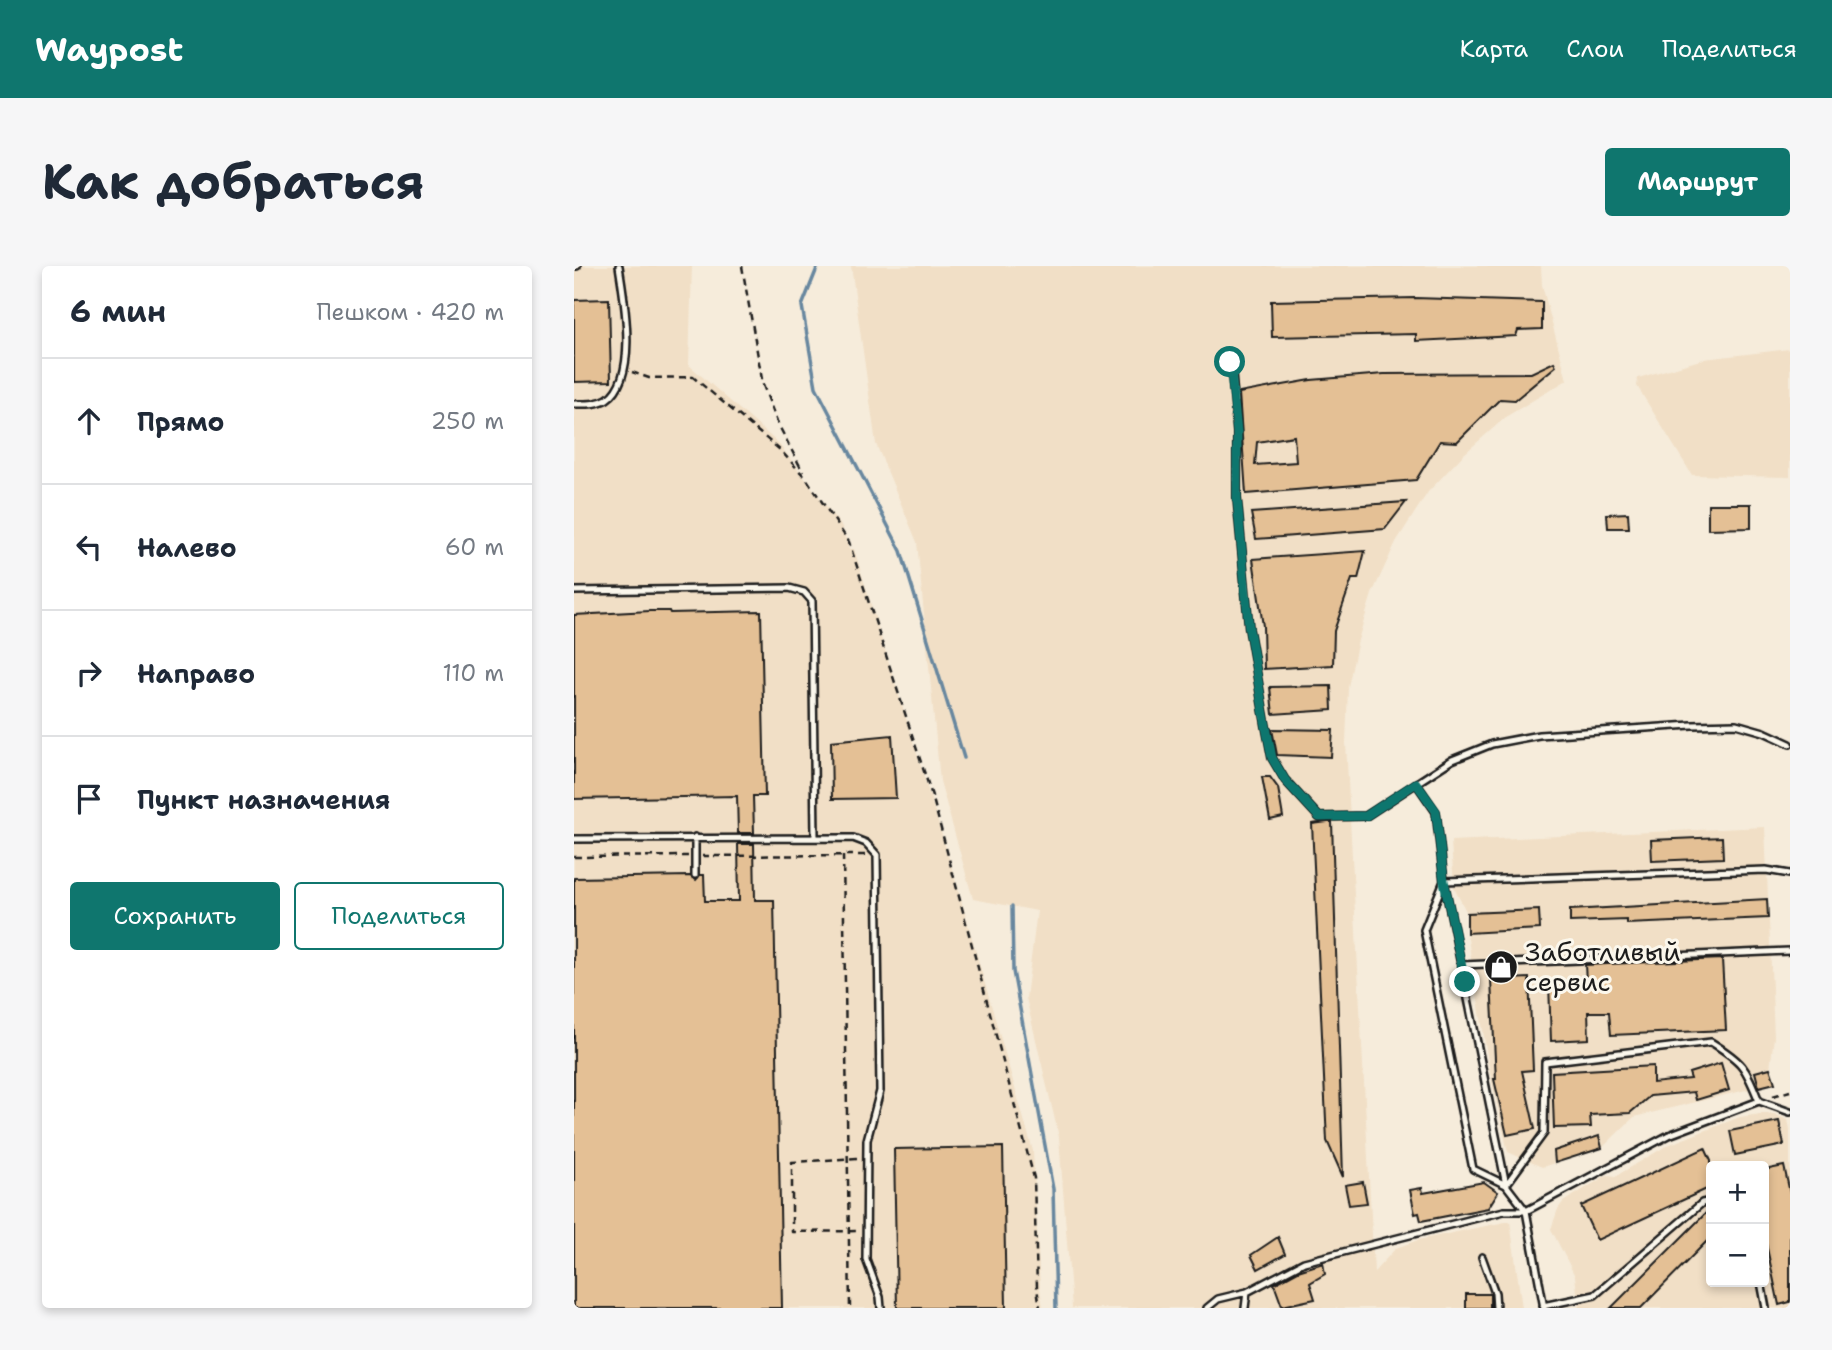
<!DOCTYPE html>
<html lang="ru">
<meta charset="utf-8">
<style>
:root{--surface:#fff;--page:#f6f6f7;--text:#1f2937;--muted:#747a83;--line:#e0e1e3;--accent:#0f766e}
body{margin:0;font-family:"Shantell Sans",sans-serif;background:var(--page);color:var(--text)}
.controls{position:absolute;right:21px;bottom:21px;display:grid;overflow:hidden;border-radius:7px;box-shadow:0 4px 10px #0003}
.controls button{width:63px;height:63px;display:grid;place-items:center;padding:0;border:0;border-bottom:2px solid var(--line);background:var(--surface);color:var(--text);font:35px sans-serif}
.stop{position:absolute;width:21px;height:21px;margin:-16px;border:5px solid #0f766e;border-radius:50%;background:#fff}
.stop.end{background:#0f766e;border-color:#fff;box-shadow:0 2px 7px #0008}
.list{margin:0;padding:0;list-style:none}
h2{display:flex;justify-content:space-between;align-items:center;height:91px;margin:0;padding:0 28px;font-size:30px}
h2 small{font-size:23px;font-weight:400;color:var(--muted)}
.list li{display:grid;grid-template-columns:46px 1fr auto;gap:21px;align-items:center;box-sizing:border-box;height:126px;padding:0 28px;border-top:2px solid var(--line)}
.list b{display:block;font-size:26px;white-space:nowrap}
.list em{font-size:23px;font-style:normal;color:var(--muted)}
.actions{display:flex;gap:14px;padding:21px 28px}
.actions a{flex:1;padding:16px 0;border:2px solid var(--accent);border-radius:7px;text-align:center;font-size:24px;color:var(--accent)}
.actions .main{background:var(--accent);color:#fff}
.icon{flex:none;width:38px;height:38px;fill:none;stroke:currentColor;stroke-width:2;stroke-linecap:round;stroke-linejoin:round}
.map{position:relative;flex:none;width:1216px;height:1042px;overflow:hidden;border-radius:7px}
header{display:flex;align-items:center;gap:42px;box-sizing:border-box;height:98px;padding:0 35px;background:var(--accent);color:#fff}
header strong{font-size:33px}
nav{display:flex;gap:38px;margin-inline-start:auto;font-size:24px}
.intro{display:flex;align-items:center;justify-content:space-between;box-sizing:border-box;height:168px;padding:0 42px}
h1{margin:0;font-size:49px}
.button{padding:18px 32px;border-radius:7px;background:var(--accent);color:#fff;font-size:24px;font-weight:700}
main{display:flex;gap:42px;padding:0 42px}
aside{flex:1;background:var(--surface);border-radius:7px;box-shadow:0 4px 10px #0003}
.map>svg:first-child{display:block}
.built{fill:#f1dfc6;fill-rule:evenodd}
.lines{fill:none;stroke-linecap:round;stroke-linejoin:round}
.stream{stroke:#67879f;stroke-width:3.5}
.building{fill:#e4c095;stroke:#1c1c1c;stroke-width:2;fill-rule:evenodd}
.service-casing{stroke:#1c1c1c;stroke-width:10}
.path{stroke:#1c1c1c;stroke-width:2.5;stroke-dasharray:7 5;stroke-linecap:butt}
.service{stroke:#fbf7ec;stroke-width:5}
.route{stroke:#0f766e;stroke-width:9}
.labels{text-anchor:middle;stroke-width:6;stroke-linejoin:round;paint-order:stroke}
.poi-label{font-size:26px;fill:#1c1c1c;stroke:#fbf7ec;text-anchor:start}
</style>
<header>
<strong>Waypost</strong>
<nav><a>Карта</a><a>Слои</a><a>Поделиться</a></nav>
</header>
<div class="intro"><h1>Как добраться</h1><a class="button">Маршрут</a></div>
<main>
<aside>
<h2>6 мин<small>Пешком · 420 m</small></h2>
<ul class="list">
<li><svg class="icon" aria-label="ahead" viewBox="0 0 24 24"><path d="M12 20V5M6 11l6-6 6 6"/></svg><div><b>Прямо</b></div><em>250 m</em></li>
<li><svg class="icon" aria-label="left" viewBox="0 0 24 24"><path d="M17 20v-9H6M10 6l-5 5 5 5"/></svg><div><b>Налево</b></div><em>60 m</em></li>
<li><svg class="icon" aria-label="right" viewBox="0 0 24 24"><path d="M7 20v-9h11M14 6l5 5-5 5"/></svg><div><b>Направо</b></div><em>110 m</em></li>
<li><svg class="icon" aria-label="arrive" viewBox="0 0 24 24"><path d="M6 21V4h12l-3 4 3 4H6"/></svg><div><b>Пункт назначения</b></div></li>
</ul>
<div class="actions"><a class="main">Сохранить</a><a>Поделиться</a></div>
</aside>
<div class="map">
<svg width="1216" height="1042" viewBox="0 0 1216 1042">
<rect width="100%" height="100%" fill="#f6ecdb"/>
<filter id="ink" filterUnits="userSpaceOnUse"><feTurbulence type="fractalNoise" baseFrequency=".0143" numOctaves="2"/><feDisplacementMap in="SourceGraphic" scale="14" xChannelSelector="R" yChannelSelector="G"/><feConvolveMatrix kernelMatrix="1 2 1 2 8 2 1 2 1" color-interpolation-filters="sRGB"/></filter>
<g filter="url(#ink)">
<path class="built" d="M 0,0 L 118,0 L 115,99 L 204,177 L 268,261 L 275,283 L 280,283 L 375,592 L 459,885 L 466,1022 L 469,1042 L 0,1042 Z
M 277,0 L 967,0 L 968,19 L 993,114 L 933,150 L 890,188 L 854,226 L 822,276 L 798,328 L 784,374 L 774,421 L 772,477 L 800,1006 L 822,982 L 844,974 L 936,955 L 948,1042 L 498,1042 L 485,871 L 452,732 L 463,645 L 399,633 L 366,515 L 343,276 L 302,178 Z
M 1216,83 L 1216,211 L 1118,209 L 1063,120 L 1064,112 L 1130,93 Z
M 1191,561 L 1200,771 L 1196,802 L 1201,817 L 1060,851 L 1028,882 L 968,901 L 934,886 L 916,807 L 893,667 L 893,647 L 880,622 L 877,575 Z
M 1187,848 L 1200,848 L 1214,854 L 1216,863 L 1216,1042 L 1005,1042 L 1001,1010 L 977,963 L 984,943 L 989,936 L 1033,909 L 1042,910 L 1094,879 L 1166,851 ZM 1137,900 L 1190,900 L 1190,1016 L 1137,1016 Z"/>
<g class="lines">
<path class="stream" d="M 244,0 L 228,40 L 242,121 L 327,285 L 390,492
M 438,640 L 439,705 L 479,923 L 482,1042"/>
</g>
<path class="building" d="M 841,32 L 968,36 L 968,63 L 944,64 L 942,70 L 842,75 L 842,68 L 698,71 L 697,35 Z
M 35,33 L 37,115 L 0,116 L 0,34 Z
M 980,96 L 982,100 L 941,134 L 926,133 L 883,176 L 866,175 L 842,214 L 672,228 L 665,127 L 737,114 L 810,108 L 957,107 ZM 720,170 L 722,196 L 681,199 L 683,176 Z
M 832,236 L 811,263 L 682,273 L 677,247 Z
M 1134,238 L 1177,238 L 1177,262 L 1134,263 Z
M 1054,247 L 1055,262 L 1034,262 L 1033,248 Z
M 791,285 L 784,313 L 778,313 L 760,365 L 759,399 L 690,403 L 689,360 L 679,293 Z
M 76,345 L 95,345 L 96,347 L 187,345 L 191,530 L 179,530 L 180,567 L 164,567 L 163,530 L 0,533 L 0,349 Z
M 757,420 L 758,444 L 699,448 L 696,421 Z
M 698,463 L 759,464 L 757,491 L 703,489 Z
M 318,469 L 322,532 L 258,533 L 257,475 Z
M 688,511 L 696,511 L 704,522 L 709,551 L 696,554 Z
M 754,556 L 758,556 L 769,911 L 753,875 L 738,558 Z
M 1148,571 L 1149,592 L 1078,595 L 1077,574 Z
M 164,578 L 180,578 L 181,634 L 200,634 L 208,1042 L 0,1042 L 0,612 L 116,610 L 122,614 L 126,609 L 130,609 L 131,635 L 165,635 Z
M 1193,633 L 1194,652 L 1053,658 L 1053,654 L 996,656 L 996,644 Z
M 965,644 L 966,663 L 893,667 L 893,647 Z
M 1148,693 L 1152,764 L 1037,769 L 1035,746 L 1014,746 L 1015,773 L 977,775 L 975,717 L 1012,715 L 1011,699 Z
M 955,712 L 959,804 L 948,805 L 961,863 L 933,869 L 920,813 L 922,813 L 917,714 Z
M 1147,797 L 1155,824 L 1122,834 L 1120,826 L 1076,830 L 1056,847 L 1016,849 L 1017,861 L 980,862 L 978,806 L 1079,800 L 1079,817 L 1117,813 L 1115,807 Z
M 1196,802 L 1201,817 L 1185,821 L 1181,806 Z
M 1205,855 L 1210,879 L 1161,889 L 1156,865 Z
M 1025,870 L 1028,882 L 981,897 L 980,885 Z
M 429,881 L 432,1042 L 323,1042 L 320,883 Z
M 1131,882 L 1137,895 L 1137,921 L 1023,974 L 1007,940 Z
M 1210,900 L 1216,927 L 1216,1036 L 1205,1039 L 1190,968 L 1190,904 Z
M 789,916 L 793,937 L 775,939 L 771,919 Z
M 910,916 L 924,926 L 914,942 L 847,955 L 845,947 L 841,948 L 836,924 L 848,922 L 849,927 Z
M 1132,947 L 1137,952 L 1137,971 L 1067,1042 L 1037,1042 Z
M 704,971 L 711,988 L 684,1003 L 677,989 Z
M 749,997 L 751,1008 L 736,1017 L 741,1033 L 708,1040 L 700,1018 L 724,1005 Z
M 892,1028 L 916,1028 L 916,1042 L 892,1042 Z"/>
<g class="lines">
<g class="service-casing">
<path id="service" d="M 0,0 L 3,0
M 657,96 L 663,166 L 663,232 L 675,363 L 693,466 L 698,492 L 711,514 L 745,551 L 792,550 L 878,494 L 918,478 L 965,469 L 1118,459 L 1162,458 L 1190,466 L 1216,478
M 0,138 C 11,138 23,139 33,133 C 65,111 50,33 45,0
M 0,325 L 215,322 L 230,326 L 238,335 L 241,571
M 0,573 L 279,572 L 292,577 L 303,589 L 306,825 L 293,874 L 292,993 L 306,1031 L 307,1042
M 121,609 L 121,571
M 888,699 L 1216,685
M 1185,835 C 1171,800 1169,796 1137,776 L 971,796 L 970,867 L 932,919 L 899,903 L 850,664 L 870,615 L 1192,604 L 1216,608
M 908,991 L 921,1027 L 922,1042
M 1187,1016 L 1192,1042
M 969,1040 L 1021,1029 L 1128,937 L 1137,935
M 633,1042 L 644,1033 L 673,1026 L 730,996 L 930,945 L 952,945 L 932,919 L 870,615 L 862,546 L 842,517
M 671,1042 L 673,1026
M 970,1042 L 952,945 L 1095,869 L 1185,835 L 1216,846"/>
</g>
<path class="path" d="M 168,0 L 189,119 L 203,156 L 229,206
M 58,106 L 75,112 L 119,111 L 206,184 L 232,212 L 275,276 L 359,533 L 460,912 L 463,1022 L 466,1042
M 269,589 L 276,1042
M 128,590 L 292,589
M 0,591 L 114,590
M 1199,830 L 1216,825
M 283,892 L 218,896 L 218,966 L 286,965"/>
<use href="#service" class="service"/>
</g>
</g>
<g class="lines" filter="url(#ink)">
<path class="route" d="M 656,96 L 663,166 L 663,232 L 675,363 L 693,466 L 698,492 L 711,514 L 745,551 L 792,550 L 842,517 L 862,545 L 870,615 L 891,716"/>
</g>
<defs>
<g id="shop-disc" transform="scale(1.75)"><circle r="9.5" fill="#1c1c1c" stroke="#fbf7ec"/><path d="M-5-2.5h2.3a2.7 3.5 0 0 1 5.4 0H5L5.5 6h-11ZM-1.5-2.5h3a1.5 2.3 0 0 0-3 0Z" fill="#fff"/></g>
</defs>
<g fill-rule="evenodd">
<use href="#shop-disc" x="927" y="701"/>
</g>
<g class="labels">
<g class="poi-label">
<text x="951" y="695">Заботливый<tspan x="951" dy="30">сервис</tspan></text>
</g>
</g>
</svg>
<div class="controls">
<button>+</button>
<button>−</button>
</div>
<div class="stop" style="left:656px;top:96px"></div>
<div class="stop end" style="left:891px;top:716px"></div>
</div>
</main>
